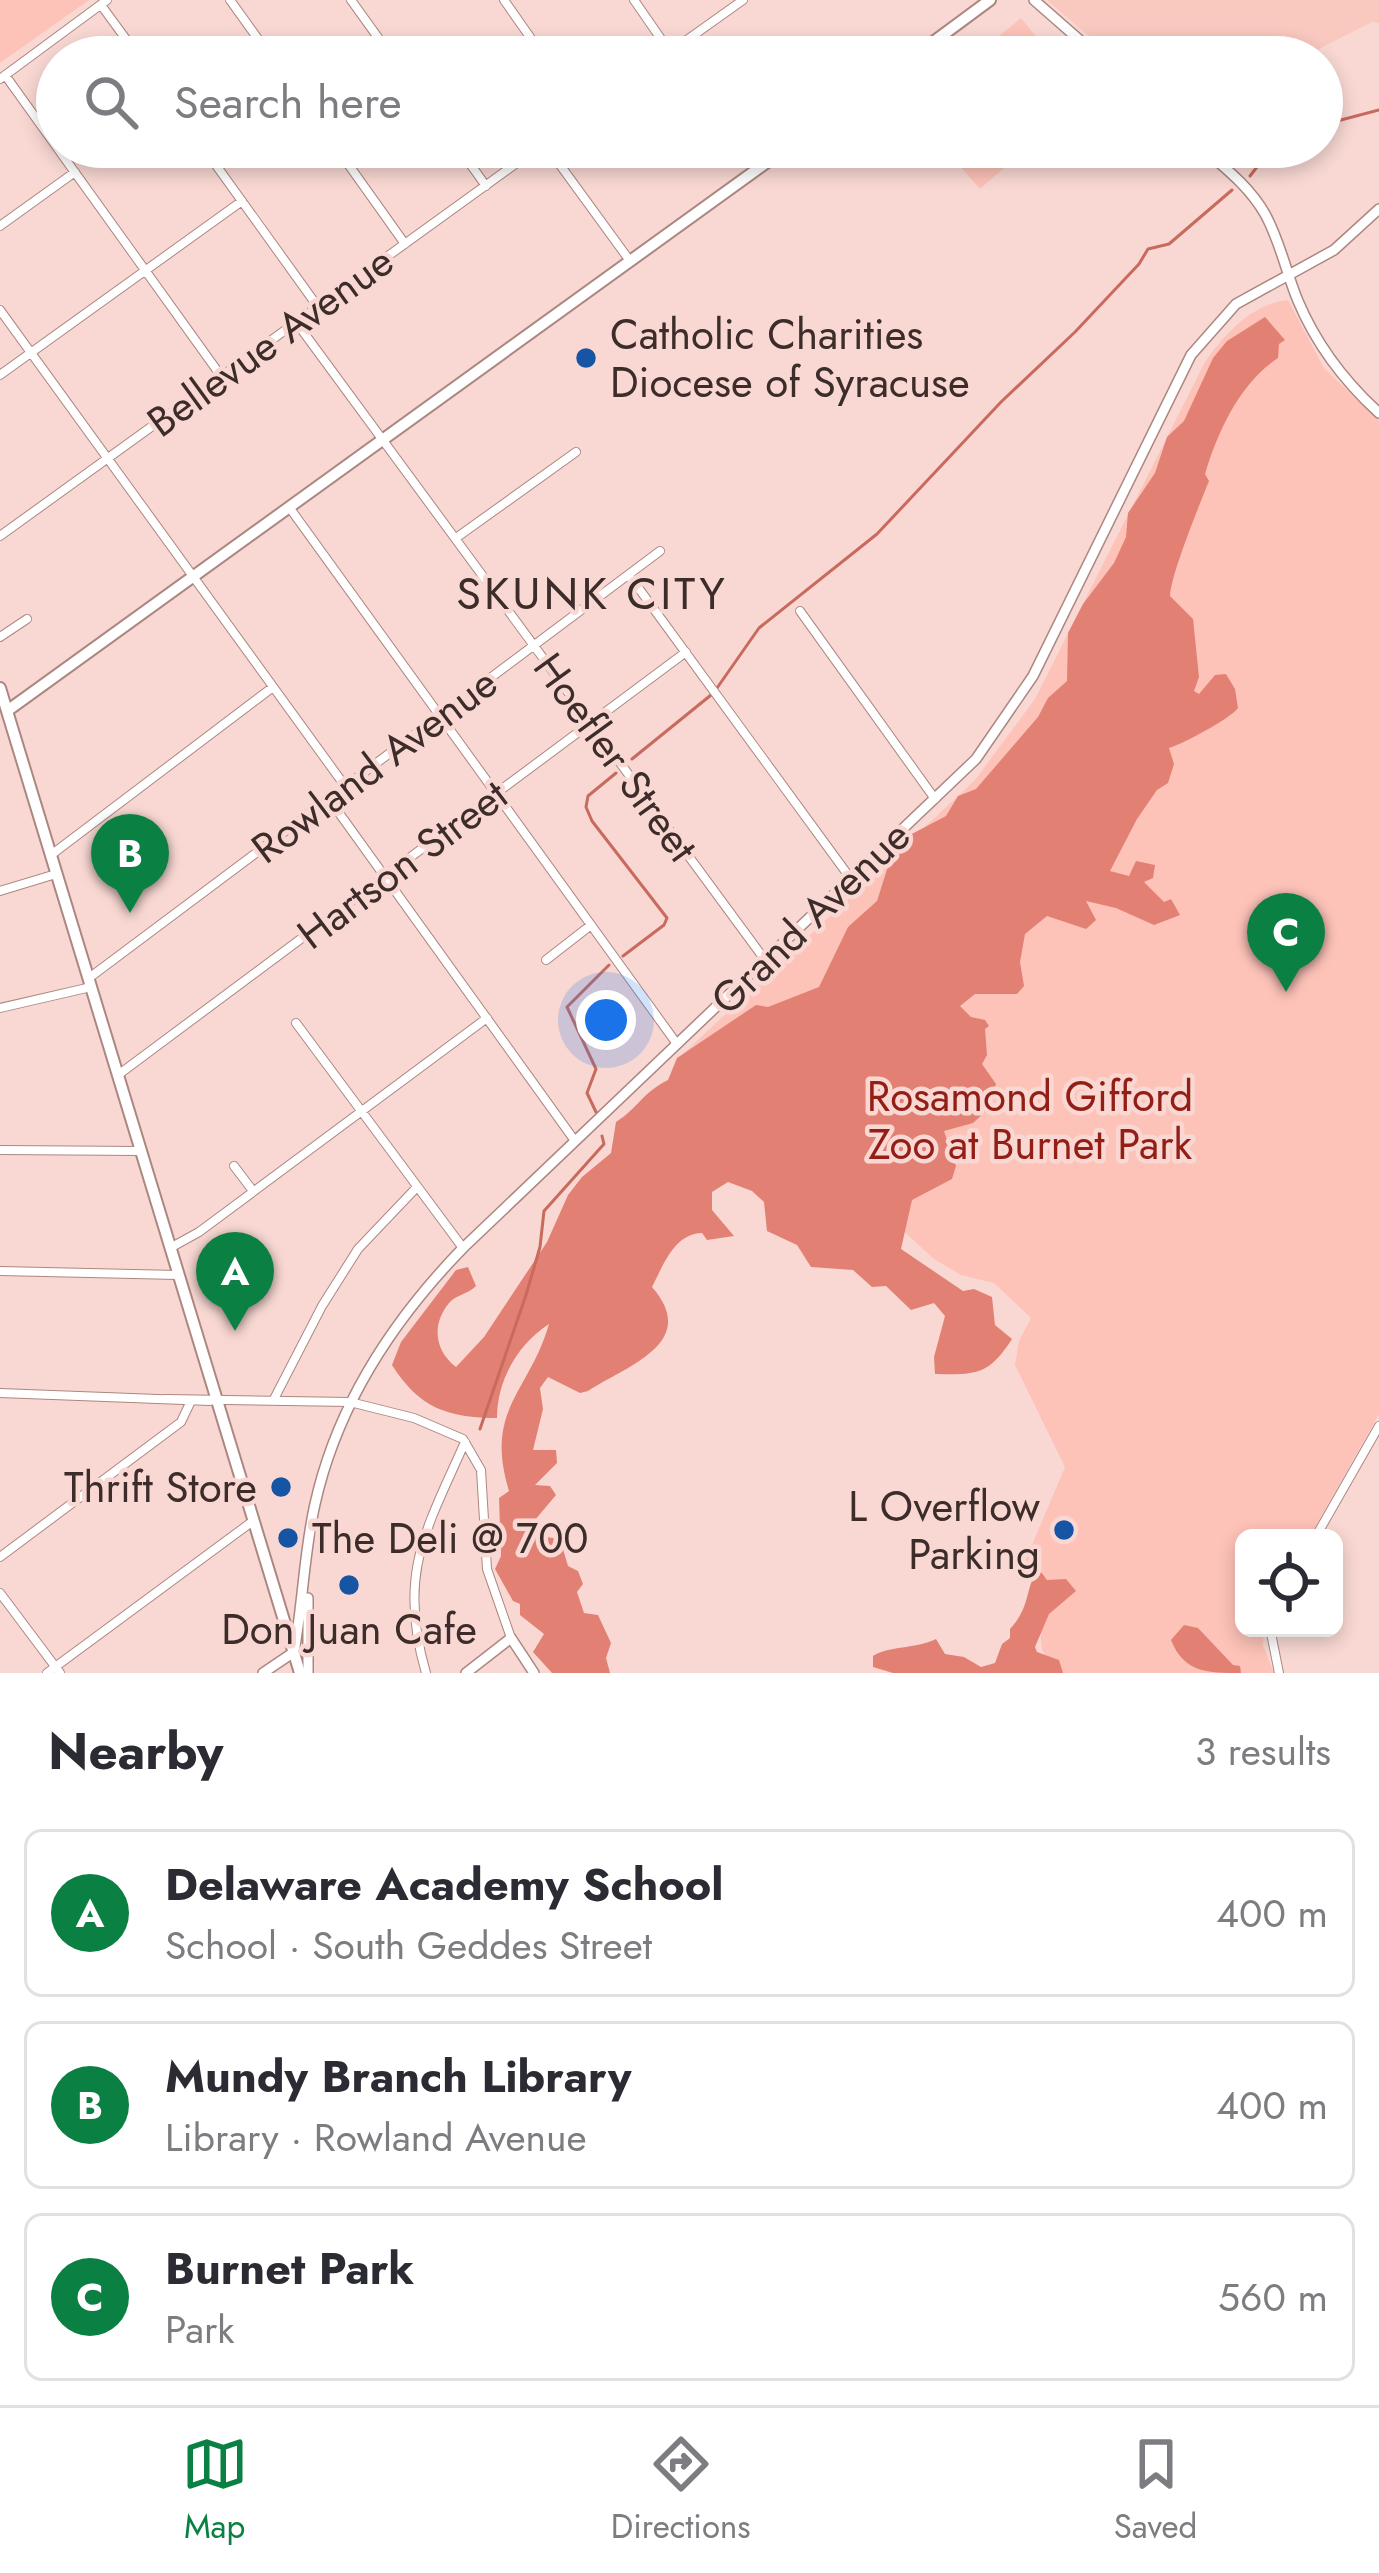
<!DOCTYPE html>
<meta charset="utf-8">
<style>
:root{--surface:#fff;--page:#f7f7f7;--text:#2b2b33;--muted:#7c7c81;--line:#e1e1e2;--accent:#0b8043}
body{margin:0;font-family:Jost,sans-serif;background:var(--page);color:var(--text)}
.controls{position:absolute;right:36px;bottom:36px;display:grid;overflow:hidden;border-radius:18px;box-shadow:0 6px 18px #0003}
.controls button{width:108px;height:108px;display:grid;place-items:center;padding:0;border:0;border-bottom:3px solid var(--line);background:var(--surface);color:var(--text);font:60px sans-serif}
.you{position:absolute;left:606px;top:1020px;width:42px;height:42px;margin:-30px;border:9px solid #fff;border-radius:50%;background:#1a73e8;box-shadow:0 0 0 18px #1a73e833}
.badge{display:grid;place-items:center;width:78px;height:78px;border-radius:50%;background:var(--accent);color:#fff;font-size:39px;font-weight:700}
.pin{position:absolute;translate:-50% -99px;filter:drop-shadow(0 3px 6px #0008)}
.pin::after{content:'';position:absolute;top:63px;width:42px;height:36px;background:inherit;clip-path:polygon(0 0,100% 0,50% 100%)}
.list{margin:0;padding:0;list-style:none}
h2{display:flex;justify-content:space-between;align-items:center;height:156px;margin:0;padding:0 48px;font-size:51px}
h2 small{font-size:39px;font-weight:400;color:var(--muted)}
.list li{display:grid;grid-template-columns:78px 1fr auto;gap:36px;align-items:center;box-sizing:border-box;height:168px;margin:0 24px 24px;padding:0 24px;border:3px solid var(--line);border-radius:18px}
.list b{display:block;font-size:45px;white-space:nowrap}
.list p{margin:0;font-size:39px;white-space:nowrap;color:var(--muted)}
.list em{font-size:39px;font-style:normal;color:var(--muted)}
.icon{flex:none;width:66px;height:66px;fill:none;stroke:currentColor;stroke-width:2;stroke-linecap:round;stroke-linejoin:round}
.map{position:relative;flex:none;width:1379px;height:1673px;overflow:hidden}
.search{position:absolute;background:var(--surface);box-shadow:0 6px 18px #0003;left:36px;right:36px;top:36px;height:132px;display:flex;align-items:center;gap:30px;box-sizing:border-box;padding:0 42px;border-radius:66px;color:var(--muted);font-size:45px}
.sheet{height:732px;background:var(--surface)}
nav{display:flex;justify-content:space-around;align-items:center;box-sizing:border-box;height:168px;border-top:3px solid var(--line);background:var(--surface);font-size:33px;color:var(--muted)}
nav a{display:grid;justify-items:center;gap:6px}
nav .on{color:var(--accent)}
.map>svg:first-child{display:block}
.built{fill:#f9c8bf}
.green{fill:#fdc2b8}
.forest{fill:#e28173}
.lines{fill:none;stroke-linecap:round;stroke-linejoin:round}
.stream{stroke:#c86a5d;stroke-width:3}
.minor-casing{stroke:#ac8781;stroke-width:10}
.tertiary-casing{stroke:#ac8781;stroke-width:12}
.secondary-casing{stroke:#ac8781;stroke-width:14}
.minor{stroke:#fff;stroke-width:8}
.tertiary{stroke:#fff;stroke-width:9}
.secondary{stroke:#fff;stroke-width:10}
.poi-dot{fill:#1654a4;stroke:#f9d8d3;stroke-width:4.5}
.labels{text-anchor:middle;stroke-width:9;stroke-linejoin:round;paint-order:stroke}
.poi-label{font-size:42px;fill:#3c2c2a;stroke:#f9d8d3;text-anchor:start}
.street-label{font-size:42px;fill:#3c2c2a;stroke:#f9d8d3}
.park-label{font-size:42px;fill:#921e16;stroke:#f9d8d3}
.neighbourhood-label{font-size:45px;letter-spacing:3px;fill:#3c2c2a;stroke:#f9d8d3}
</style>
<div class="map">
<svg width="1379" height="1673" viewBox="0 0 1379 1673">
<rect width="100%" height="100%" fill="#f9d8d3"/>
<path class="built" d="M 1047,0 L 1379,0 L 1379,23 L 1372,22 L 1303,57 L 1113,57 Z"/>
<path class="green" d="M 0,0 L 89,0 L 0,63 Z
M 1021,18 L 1053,57 L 974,57 Z
M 943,147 L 1028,147 L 980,189 Z
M 1288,300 L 1324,368 L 1379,421 L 1379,1414 L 1309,1538 L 1244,1538 L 1244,1628 L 1264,1628 L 1263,1645 L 1274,1673 L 1057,1673 L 1042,1650 L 1035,1574 L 1024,1564 L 1065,1467 L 1015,1365 L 1019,1341 L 1031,1318 L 994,1283 L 961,1275 L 934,1259 L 900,1228 L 819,1092 L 682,1055 L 975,780 L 1035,699 L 1205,362 C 1225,334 1251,304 1288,300 Z"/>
<path class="forest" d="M 1265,317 L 1285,340 L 1279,344 L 1278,358 C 1240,383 1218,431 1205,474 L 1209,481 C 1199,506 1171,574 1170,596 L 1193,619 L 1199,677 L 1194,691 L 1199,694 L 1215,675 L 1226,674 L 1235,689 L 1238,708 C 1231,718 1183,744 1169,748 L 1174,764 L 1168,783 L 1157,790 L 1137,819 L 1110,871 L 1129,876 L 1136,861 L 1155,865 L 1153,878 L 1144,882 L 1164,902 L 1171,899 L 1180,915 L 1154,925 L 1116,908 L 1086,901 L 1096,920 L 1086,929 L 1047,916 L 1025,934 L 1020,962 L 1024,986 L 1017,994 L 975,994 L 960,1006 L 971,1017 L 985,1020 L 989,1026 L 985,1029 L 987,1055 L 982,1064 L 996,1084 L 993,1093 L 985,1099 L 986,1111 L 973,1123 L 944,1131 L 956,1166 L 952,1179 L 912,1200 L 901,1249 L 963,1291 L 974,1289 L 992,1297 L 995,1325 L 1012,1339 C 989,1375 976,1375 935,1374 L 934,1357 L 945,1316 L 934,1303 L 911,1310 L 886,1286 L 872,1287 L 853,1270 L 811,1267 L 797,1245 L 767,1231 L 764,1202 L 752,1191 L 728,1182 L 712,1192 L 712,1210 L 734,1236 L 707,1240 L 702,1233 C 674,1234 664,1264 652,1287 C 701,1343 626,1366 588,1391 L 580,1393 L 548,1377 L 540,1388 L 543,1409 L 533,1450 L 556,1450 L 557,1463 L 535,1485 L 550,1486 L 556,1495 L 535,1520 L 539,1536 L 560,1539 L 568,1566 L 578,1571 L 583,1584 L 577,1592 L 584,1613 L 598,1615 L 611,1643 L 606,1658 L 610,1673 L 552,1673 L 533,1652 L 544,1634 L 520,1615 L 520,1604 L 513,1601 L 495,1569 L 501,1556 L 499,1498 L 509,1491 C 484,1409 529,1393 549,1324 C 518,1344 497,1380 497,1418 C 448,1418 419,1408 392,1365 L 401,1342 L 456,1270 L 468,1267 L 476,1286 C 468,1294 456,1295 449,1303 C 431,1325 435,1351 456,1367 L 484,1337 L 547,1242 L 568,1195 L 582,1177 L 611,1153 L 616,1122 C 638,1108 643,1092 668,1080 L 677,1058 L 756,1005 L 768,1007 L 819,987 L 848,927 L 877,901 L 890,860 L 906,837 L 946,816 L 958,796 L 976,789 L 1038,717 L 1048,698 L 1067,681 L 1068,633 L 1083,604 L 1114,563 L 1126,537 L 1128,513 L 1155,473 L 1167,437 L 1184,421 L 1213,358 L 1227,341 Z
M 1038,1568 L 1047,1580 L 1066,1579 L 1076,1591 L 1049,1614 L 1035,1647 L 1037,1652 L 1059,1660 L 1063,1673 L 893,1673 L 873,1667 L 873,1656 C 891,1645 912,1650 936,1639 L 945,1654 L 964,1657 L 981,1667 L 995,1663 L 1002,1644 L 1010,1638 L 1010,1629 C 1031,1606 1024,1592 1038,1568 Z
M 1184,1625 L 1198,1628 L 1233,1665 L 1240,1666 L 1241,1673 C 1208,1673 1184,1673 1171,1640 Z"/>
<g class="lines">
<path class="stream" d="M 1322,125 L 1379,110
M 1250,176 L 1267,154 L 1291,147
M 717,688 L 759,628 L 877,534 L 1001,402 L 1075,332 L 1139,264 L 1148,249 L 1169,244 L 1232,190
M 632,759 L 711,695
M 616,773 L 588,796 L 586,807 L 592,821 L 667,918 L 664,925 L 623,956
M 596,1112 L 587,1093 L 596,1069 L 567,1007 L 609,965
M 480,1429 L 526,1295 L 540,1247 L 544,1211 L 604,1144 L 602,1136"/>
<g class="minor-casing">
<path id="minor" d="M 230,0 L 271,57
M 351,0 L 392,57
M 504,0 L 544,57
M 634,0 L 670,52
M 101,5 L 139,57
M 663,57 L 743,0
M 5,75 L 221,376
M 0,79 L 107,0
M 203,147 L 318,307
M 336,147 L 405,244
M 458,147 L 486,186
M 547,147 L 630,261
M 0,226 L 75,172
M 0,310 L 345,786
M 296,322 L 765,960
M 0,375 L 242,201
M 289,507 L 677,1044
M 0,536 L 539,147
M 456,538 L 576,452
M 629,575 L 851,879
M 800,611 L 935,799
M 0,637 L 27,619
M 329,799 L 575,1141
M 51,855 L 273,687
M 0,891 L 56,874
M 546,960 L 591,925
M 89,978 L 660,551
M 0,1008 L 91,987
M 296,1023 L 463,1248
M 118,1075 L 686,652
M 0,1150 L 141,1151
M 234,1166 L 253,1191
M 170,1248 L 199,1232 L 487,1018
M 0,1271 L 178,1275
M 0,1393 L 210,1401
M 166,1399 L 350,1402 L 414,1418 L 463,1439 L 481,1470 L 487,1569 L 511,1638
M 273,1401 L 322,1306 L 358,1249 L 417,1187
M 1315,1538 L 1379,1426
M 0,1557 L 181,1422 L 190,1403
M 0,1593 L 60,1673
M 1270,1628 L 1279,1673
M 47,1673 L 253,1521
M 426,1673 C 397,1574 426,1530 465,1442"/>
</g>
<g class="tertiary-casing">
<path id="tertiary" d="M 1034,0 L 1099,57
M 1201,147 C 1225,168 1249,186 1265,214 C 1280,241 1286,272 1298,301 C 1317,346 1344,381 1379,413
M 263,1673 L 294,1652 C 303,1603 304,1552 315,1504 C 337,1405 393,1320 463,1248 L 976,759 L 1033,676 L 1191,355 L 1236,304 L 1334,250 L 1379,209
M 308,1673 L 308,1598
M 466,1673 L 511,1638 L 534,1673"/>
</g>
<g class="secondary-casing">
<path id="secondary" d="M 913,57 L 990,0
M 0,688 L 300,1673
M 7,711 L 788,147"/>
</g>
<use href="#minor" class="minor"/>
<use href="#tertiary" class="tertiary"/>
<use href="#secondary" class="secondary"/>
</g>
<g class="poi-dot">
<circle cx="586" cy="358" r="12"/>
<circle cx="281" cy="1487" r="12"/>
<circle cx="1064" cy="1530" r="12"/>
<circle cx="288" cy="1538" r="12"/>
<circle cx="349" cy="1585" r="12"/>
</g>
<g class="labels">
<g class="poi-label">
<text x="610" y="349">Catholic Charities<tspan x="610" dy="48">Diocese of Syracuse</tspan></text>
<text x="257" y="1502" text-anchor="end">Thrift Store</text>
<text x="1040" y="1521" text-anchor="end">L Overflow<tspan x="1040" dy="48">Parking</tspan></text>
<text x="312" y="1553">The Deli @ 700</text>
<text x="349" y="1644" text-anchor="middle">Don Juan Cafe</text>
</g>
<g class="street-label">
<text transform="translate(270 341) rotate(-36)" y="15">Bellevue Avenue</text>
<text transform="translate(616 757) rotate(54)" y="15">Hoefler Street</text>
<text transform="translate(374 765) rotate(-37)" y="15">Rowland Avenue</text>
<text transform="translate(402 864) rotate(-37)" y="15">Hartson Street</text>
<text transform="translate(810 917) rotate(-44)" y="15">Grand Avenue</text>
</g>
<g class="park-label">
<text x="1030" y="1111">Rosamond Gifford<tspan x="1030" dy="48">Zoo at Burnet Park</tspan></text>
</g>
<g class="neighbourhood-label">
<text x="592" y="609">SKUNK CITY</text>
</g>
</g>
</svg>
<div class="controls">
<button><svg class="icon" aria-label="locate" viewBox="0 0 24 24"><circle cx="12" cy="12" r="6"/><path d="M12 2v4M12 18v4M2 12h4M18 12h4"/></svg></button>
</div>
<div class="you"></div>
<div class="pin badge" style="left:235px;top:1331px">A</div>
<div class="pin badge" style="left:130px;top:913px">B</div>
<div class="pin badge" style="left:1286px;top:992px">C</div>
<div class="search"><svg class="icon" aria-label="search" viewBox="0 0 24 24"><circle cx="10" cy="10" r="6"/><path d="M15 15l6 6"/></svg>Search here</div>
</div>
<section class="sheet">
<h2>Nearby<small>3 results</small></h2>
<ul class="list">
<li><span class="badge">A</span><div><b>Delaware Academy School</b><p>School · South Geddes Street</p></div><em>400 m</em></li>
<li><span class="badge">B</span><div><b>Mundy Branch Library</b><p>Library · Rowland Avenue</p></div><em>400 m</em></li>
<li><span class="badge">C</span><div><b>Burnet Park</b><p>Park</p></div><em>560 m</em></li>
</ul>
</section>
<nav>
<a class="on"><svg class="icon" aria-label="map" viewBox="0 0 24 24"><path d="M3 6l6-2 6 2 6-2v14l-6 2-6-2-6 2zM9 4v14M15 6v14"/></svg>Map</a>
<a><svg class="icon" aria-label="directions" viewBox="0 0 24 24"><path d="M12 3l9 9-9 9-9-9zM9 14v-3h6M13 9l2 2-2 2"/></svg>Directions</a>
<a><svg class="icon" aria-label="saved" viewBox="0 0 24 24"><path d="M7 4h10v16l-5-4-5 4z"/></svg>Saved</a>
</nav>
